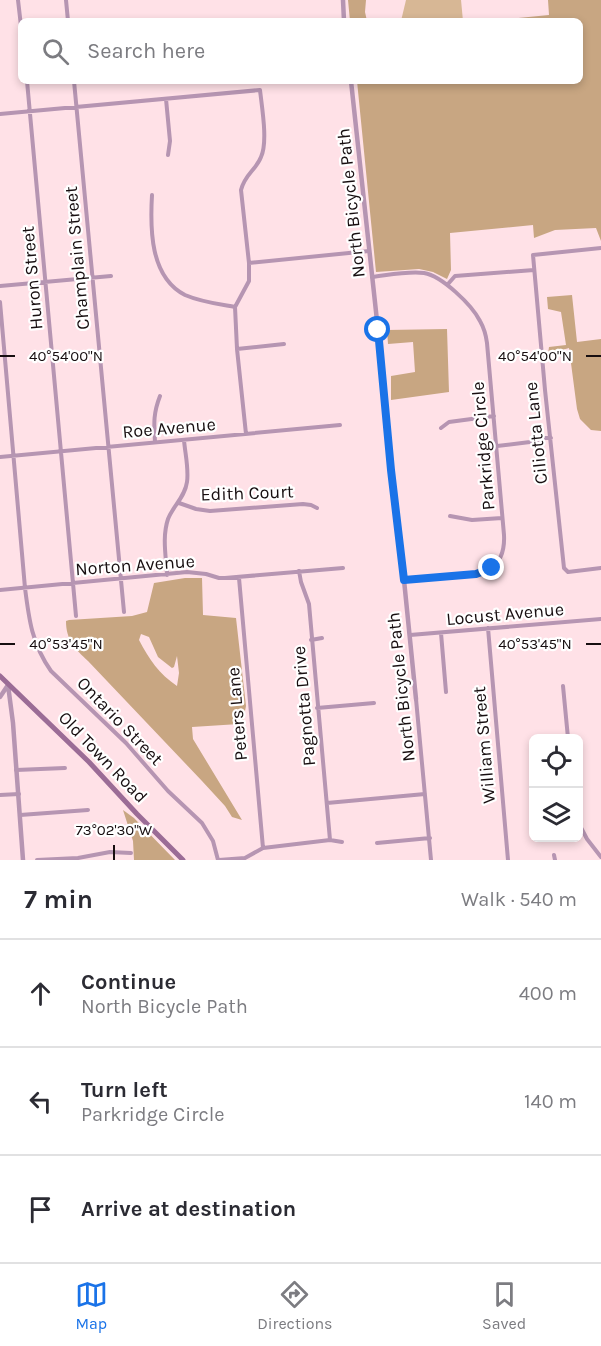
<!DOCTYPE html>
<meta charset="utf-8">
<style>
:root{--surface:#fff;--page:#f7f7f7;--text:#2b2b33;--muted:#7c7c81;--line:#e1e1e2;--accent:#1a73e8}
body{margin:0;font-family:Karla,sans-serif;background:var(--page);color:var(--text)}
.controls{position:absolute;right:18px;bottom:18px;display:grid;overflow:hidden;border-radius:9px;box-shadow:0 3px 9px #0003}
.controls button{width:54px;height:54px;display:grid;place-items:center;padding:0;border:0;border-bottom:2px solid var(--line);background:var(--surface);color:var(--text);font:30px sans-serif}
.stop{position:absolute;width:18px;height:18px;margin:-14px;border:4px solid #1a73e8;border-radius:50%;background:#fff}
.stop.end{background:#1a73e8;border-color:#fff;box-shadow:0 2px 6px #0008}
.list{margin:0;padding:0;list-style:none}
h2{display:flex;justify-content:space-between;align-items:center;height:78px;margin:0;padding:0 24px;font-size:26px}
h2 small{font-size:20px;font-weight:400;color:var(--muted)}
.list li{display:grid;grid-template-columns:39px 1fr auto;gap:18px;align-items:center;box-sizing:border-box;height:108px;padding:0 24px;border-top:2px solid var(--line)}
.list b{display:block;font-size:22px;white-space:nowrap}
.list p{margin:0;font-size:20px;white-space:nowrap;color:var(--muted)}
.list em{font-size:20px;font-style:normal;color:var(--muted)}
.icon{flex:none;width:33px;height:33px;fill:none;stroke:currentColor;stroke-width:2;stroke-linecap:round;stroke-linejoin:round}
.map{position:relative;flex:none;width:601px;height:860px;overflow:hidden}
.search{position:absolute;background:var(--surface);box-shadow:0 3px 9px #0003;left:18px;right:18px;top:18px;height:66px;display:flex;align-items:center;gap:15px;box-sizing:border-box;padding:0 21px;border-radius:9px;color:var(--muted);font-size:22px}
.sheet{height:402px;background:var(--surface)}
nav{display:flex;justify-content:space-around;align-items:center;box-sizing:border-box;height:84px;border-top:2px solid var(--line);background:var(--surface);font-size:16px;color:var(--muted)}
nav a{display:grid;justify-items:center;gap:3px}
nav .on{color:var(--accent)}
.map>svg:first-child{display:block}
.green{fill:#d7b795}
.forest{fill:#c8a682;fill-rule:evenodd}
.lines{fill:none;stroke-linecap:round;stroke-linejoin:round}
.minor{stroke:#b695b2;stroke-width:4}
.tertiary{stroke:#b695b2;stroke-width:4.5}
.secondary{stroke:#9b6c96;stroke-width:5}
.route{stroke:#1a73e8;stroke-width:8}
.ticks{fill:none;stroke:#170e10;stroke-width:2}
.labels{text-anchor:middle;stroke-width:4.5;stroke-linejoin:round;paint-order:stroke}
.street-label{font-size:18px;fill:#170e10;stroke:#fff}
.ticks-label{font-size:15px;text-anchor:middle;fill:#170e10;stroke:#fff;stroke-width:4.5;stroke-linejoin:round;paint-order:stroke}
</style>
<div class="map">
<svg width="601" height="860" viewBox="0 0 601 860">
<rect width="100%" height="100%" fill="#ffe1e7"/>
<path class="green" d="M 406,0 L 461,0 L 463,21 L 401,21 Z"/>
<path class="forest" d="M 348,0 L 366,0 L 365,12 L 367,21 L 350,21 Z
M 548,0 L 601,0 L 601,241 L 596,228 L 555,230 L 534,238 L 533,225 L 450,233 L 451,270 L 447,279 L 433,272 L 419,269 L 376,272 L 357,81 L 580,81 L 580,21 L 487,21 L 549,15 Z
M 572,295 L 577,342 L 601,339 L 601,431 L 591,430 L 580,419 L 577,409 L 569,348 L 548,354 L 549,347 L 566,345 L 561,312 L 548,309 L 547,297 Z
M 447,329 L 449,392 L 391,400 L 391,376 L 415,372 L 413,342 L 388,344 L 387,330 Z
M 185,578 L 202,578 L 203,615 L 236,618 L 246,706 L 243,721 L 239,724 L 192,727 L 193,739 L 242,820 L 232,817 L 225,806 L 202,781 L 88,661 C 75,649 66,640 66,621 L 69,620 L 132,616 L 147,612 L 154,583 ZM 141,634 L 149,637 L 158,657 L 172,668 L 174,667 L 177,656 L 179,673 L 177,686 C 159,674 149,659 139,640 Z
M 123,810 L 134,818 L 175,860 L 134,860 L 133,841 Z"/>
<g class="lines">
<path class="minor" d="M 18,0 L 21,26
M 66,0 L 68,21
M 27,81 L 76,616
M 74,81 C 90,258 107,435 124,612
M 166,99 L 170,141 L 168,155
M 0,114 L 260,90 C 262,108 268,142 261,157 C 256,170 245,174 241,190 L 249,263 L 249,281 L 235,307
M 152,195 C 150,229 150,277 185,295 C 201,302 218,304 235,307
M 601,248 L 533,255 L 545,390 L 564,568 L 568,572 L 601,568
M 249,263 L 369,251
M 372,277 C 389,275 407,271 424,273 C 442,276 472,305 480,321 C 484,328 486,335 487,343 L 504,535 C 506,574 478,574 448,576 C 433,578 419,579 404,580
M 448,284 L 455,276 L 534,270
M 0,286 L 111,276
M 0,302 L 25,588 C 29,620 32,644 51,671 L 126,743 L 168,791 L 202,823 L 213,841 L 218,860
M 235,307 L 237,349 L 246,434
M 237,349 L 284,344
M 441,428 L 449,422 L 494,416
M 155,442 C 154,424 153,414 160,396
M 497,446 L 530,442 L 544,438 L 551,438
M 0,457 L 340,425
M 179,503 L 196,509 L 210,511 L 303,504 L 311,505 L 317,508
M 450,516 L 472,520 L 502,518
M 299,571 L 301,582 L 309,604 L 330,840
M 167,575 C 166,556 162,537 168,519 C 173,506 185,497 187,482 C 189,469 185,453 184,440
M 239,578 L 263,848
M 0,590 L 187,572 L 206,574 L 219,578 L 225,578 L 343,568
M 488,628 L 508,860
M 441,633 L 446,692
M 410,635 L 601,619
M 311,640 L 322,638
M 563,686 L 568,738
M 416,699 L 431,860
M 317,708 L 374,703
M 16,770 L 65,768
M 0,795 L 19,794
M 327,803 L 425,794
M 20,815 L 88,810
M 578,822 L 587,839 L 601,857
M 377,843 L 430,838
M 554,855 L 555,860
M 37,860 L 78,858 L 110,852 L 131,853
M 219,860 L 245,858 L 263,848 L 330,840 L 342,842"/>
<path class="tertiary" d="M 343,0 L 344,21
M 351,81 L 378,330 L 391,470 L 404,580 L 416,699
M 8,685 L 13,723 L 23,860
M 0,697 L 8,685"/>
<path class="secondary" d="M 0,676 L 89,762 L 137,814 L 183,860"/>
</g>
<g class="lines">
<path class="route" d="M 378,330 L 391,470 L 404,580 L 476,574 L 492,568"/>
</g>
<path class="ticks" d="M 0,356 L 15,356M 586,356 L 601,356M 0,644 L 15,644M 586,644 L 601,644M 114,845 L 114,860"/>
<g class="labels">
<g class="street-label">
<text transform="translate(351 203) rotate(-96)" y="6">North Bicycle Path</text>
<text transform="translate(77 258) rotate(-95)" y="6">Champlain Street</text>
<text transform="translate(32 278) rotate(-95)" y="6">Huron Street</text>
<text transform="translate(169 428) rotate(-5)" y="6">Roe Avenue</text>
<text transform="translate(536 433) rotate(-96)" y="6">Ciliotta Lane</text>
<text transform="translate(483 446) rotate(-95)" y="6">Parkridge Circle</text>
<text transform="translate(247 493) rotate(-2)" y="6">Edith Court</text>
<text transform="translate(135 565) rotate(-4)" y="6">Norton Avenue</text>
<text transform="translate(505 614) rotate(-5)" y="6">Locust Avenue</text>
<text transform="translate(401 687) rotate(-96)" y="6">North Bicycle Path</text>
<text transform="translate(304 706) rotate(-95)" y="6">Pagnotta Drive</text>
<text transform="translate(237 714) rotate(-95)" y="6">Peters Lane</text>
<text transform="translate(120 721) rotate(46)" y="6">Ontario Street</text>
<text transform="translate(484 745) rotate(-95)" y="6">William Street</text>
<text transform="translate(103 757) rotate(46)" y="6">Old Town Road</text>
</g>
</g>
<g class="ticks-label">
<text x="66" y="361">40°54'00"N</text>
<text x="535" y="361">40°54'00"N</text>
<text x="66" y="649">40°53'45"N</text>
<text x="535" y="649">40°53'45"N</text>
<text x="114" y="835">73°02'30"W</text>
</g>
</svg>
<div class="controls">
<button><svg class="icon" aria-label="locate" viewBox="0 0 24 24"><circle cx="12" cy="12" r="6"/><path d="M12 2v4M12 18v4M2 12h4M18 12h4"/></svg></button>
<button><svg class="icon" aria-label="layers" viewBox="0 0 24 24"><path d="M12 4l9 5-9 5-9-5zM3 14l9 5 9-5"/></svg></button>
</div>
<div class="stop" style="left:378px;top:330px"></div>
<div class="stop end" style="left:492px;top:568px"></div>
<div class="search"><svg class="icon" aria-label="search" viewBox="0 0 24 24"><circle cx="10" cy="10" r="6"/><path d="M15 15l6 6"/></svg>Search here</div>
</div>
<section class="sheet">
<h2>7 min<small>Walk · 540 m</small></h2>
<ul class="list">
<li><svg class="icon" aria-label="ahead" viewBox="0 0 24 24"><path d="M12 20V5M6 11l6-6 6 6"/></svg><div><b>Continue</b><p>North Bicycle Path</p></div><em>400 m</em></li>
<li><svg class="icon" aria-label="left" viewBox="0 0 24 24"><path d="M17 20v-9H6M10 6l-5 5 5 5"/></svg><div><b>Turn left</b><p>Parkridge Circle</p></div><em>140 m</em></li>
<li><svg class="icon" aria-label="arrive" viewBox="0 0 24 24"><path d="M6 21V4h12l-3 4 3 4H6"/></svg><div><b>Arrive at destination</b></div></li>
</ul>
</section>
<nav>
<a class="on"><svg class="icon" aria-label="map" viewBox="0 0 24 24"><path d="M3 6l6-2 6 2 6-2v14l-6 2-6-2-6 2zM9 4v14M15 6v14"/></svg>Map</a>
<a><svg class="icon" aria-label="directions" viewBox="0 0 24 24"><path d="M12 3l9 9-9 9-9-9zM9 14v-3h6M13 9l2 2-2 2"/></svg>Directions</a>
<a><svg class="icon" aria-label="saved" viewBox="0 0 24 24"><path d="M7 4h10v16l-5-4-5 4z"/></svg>Saved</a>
</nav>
